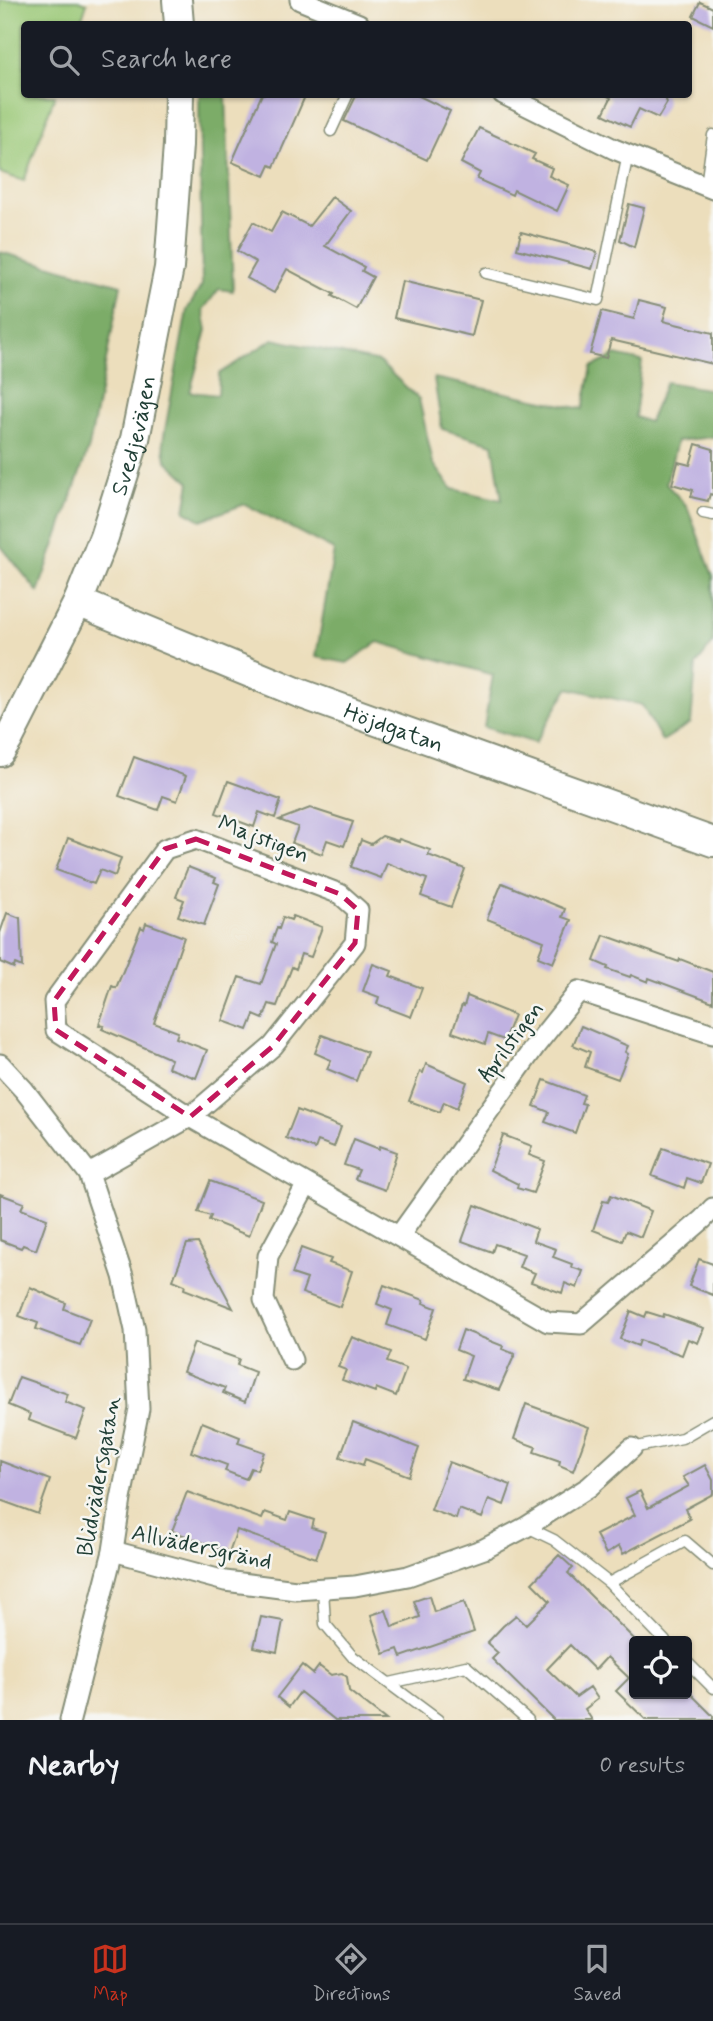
<!DOCTYPE html>
<meta charset="utf-8">
<style>
:root{--surface:#171b24;--page:#242831;--text:#f1f3f6;--muted:#9ea1a6;--line:#363941;--accent:#c8321e}
body{margin:0;font-family:Mynerve,sans-serif;background:var(--page);color:var(--text)}
.controls{position:absolute;right:21px;bottom:21px;display:grid;overflow:hidden;border-radius:7px;box-shadow:0 2px 5px #0004}
.controls button{width:63px;height:63px;display:grid;place-items:center;padding:0;border:0;border-bottom:2px solid var(--line);background:var(--surface);color:var(--text);font:35px sans-serif}
.list{margin:0;padding:0;list-style:none}
h2{display:flex;justify-content:space-between;align-items:center;height:91px;margin:0;padding:0 28px;font-size:30px}
h2 small{font-size:23px;font-weight:400;color:var(--muted)}
.icon{flex:none;width:38px;height:38px;fill:none;stroke:currentColor;stroke-width:2;stroke-linecap:round;stroke-linejoin:round}
.map{position:relative;flex:none;width:713px;height:1720px;overflow:hidden}
.search{position:absolute;background:var(--surface);box-shadow:0 2px 5px #0004;left:21px;right:21px;top:21px;height:77px;display:flex;align-items:center;gap:18px;box-sizing:border-box;padding:0 24px;border-radius:7px;color:var(--muted);font-size:26px}
.sheet{height:203px;background:var(--surface)}
nav{display:flex;justify-content:space-around;align-items:center;box-sizing:border-box;height:98px;border-top:2px solid var(--line);background:var(--surface);font-size:19px;color:var(--muted)}
nav a{display:grid;justify-items:center;gap:4px}
nav .on{color:var(--accent)}
.map>svg:first-child{display:block}
.green{fill:#9ac876;stroke:#5c8255;stroke-width:2}
.forest{fill:#7bac67;stroke:#4d744e;stroke-width:2}
.building{fill:#c0b2e1}
.lines{fill:none;stroke-linecap:round;stroke-linejoin:round}
.lane-casing{stroke:#868e78;stroke-width:13}
.street-casing{stroke:#868e78;stroke-width:23}
.secondary-casing{stroke:#868e78;stroke-width:32}
.lane{stroke:#fff;stroke-width:10}
.street{stroke:#fff;stroke-width:19}
.secondary{stroke:#fff;stroke-width:28}
.marked{fill:none;stroke:#c2185b;stroke-width:5;stroke-dasharray:14 9;stroke-linejoin:round}
.labels{text-anchor:middle;stroke-width:5;stroke-linejoin:round;paint-order:stroke}
.street-label{font-size:23px;fill:#1f3d34;stroke:#f6f6f2}
</style>
<div class="map">
<svg width="713" height="1720" viewBox="0 0 713 1720">
<rect width="100%" height="100%" fill="#f6f6f2"/>
<filter id="ink" filterUnits="userSpaceOnUse"><feTurbulence type="fractalNoise" baseFrequency=".0143" numOctaves="2"/><feDisplacementMap in="SourceGraphic" scale="14" xChannelSelector="R" yChannelSelector="G"/><feConvolveMatrix kernelMatrix="1 2 1 2 8 2 1 2 1" color-interpolation-filters="sRGB"/></filter>
<filter id="wash" filterUnits="userSpaceOnUse"><feTurbulence type="fractalNoise" baseFrequency=".00686" numOctaves="4" result="noise"/><feDisplacementMap in="SourceGraphic" scale="28" xChannelSelector="R" yChannelSelector="G"/><feGaussianBlur stdDeviation="1.57" result="paint"/><feColorMatrix in="noise" values="0 0 0 0 0 0 0 0 0 0 0 0 0 0 0 0 0 1.4 0 .05"/><feComposite in="paint" operator="in"/></filter>
<g filter="url(#wash)">
<rect width="100%" height="100%" fill="#ecdebc"/>
<path class="green" d="M 0,0 L 78,0 L 87,3 L 80,24 L 24,24 L 24,94 L 55,95 L 24,181 L 0,173 Z"/>
<path class="forest" d="M 199,95 L 226,95 L 233,291 L 219,289 L 203,310 L 207,330 L 190,392 L 218,395 L 219,374 L 273,339 L 379,362 L 419,399 L 433,463 L 452,489 L 502,500 L 493,444 L 442,429 L 434,378 L 583,409 L 592,367 L 616,355 L 642,361 L 635,417 L 649,422 L 666,382 L 713,390 L 713,437 L 677,441 L 666,484 L 687,506 L 713,576 L 713,643 L 696,665 L 691,723 L 662,741 L 642,705 L 568,688 L 535,743 L 484,727 L 493,675 L 378,642 L 347,663 L 316,657 L 334,550 L 245,504 L 201,520 L 185,511 L 190,482 L 166,460 L 163,441 L 187,310 L 202,285 Z
M 0,252 L 121,285 L 89,447 L 38,592 L 0,545 Z"/>
<g id="blocks">
<path class="building" d="M 700,2 L 713,8 L 713,26 L 693,16 Z
M 262,94 L 306,94 L 274,167 L 270,165 L 265,176 L 232,162 Z
M 357,94 L 415,94 L 450,111 L 427,160 L 344,121 Z
M 604,94 L 664,94 L 667,103 L 658,118 L 639,109 L 630,127 L 603,114 L 611,98 Z
M 479,128 L 535,154 L 532,159 L 552,168 L 549,176 L 569,185 L 557,211 L 514,190 L 512,195 L 477,179 L 480,173 L 461,163 Z
M 332,197 L 351,211 L 325,246 L 364,267 L 362,271 L 373,277 L 356,309 L 332,296 L 334,294 L 287,269 L 274,293 L 247,278 L 256,262 L 237,251 L 253,222 L 271,232 L 282,212 L 309,226 Z
M 629,204 L 644,208 L 634,247 L 620,240 Z
M 521,232 L 597,252 L 592,269 L 517,249 Z
M 402,281 L 481,300 L 472,336 L 394,318 Z
M 639,300 L 667,307 L 663,321 L 713,333 L 713,364 L 611,340 L 606,358 L 590,354 L 602,311 L 634,319 Z
M 696,444 L 713,449 L 713,495 L 710,494 L 708,501 L 691,497 L 693,490 L 672,484 L 678,462 L 690,465 Z
M 134,757 L 186,776 L 177,801 L 163,796 L 158,810 L 119,796 Z
M 228,781 L 281,800 L 275,818 L 259,812 L 254,827 L 216,813 Z
M 310,808 L 353,822 L 344,846 L 327,840 L 322,854 L 292,843 L 298,827 L 279,820 Z
M 382,836 L 398,841 L 399,839 L 430,850 L 428,855 L 465,869 L 451,907 L 421,896 L 427,879 L 387,863 L 381,878 L 351,867 L 361,840 L 371,844 Z
M 68,838 L 121,858 L 115,876 L 100,870 L 94,884 L 56,870 Z
M 188,867 L 216,878 L 214,882 L 219,884 L 204,925 L 178,916 L 184,900 L 176,897 Z
M 502,883 L 565,909 L 562,917 L 571,920 L 553,963 L 538,957 L 544,941 L 487,919 Z
M 7,913 L 20,918 L 22,967 L 15,964 L 14,968 L 0,962 L 0,933 Z
M 293,916 L 322,927 L 311,957 L 301,954 L 296,969 L 292,967 L 277,1006 L 269,1004 L 263,1019 L 254,1015 L 248,1030 L 223,1021 L 239,977 L 261,984 L 276,944 L 272,942 L 277,928 L 279,929 L 283,917 L 291,920 Z
M 146,923 L 184,937 L 154,1023 L 178,1032 L 176,1038 L 207,1050 L 196,1078 L 168,1068 L 171,1059 L 102,1029 L 104,1026 L 99,1025 L 112,986 L 116,988 L 141,927 L 144,929 Z
M 604,935 L 679,962 L 680,959 L 713,972 L 713,1002 L 649,978 L 648,982 L 631,975 L 630,977 L 607,969 L 608,967 L 594,961 Z
M 373,964 L 392,971 L 390,976 L 422,988 L 411,1017 L 377,1004 L 379,997 L 363,991 Z
M 467,996 L 514,1015 L 504,1040 L 488,1034 L 485,1044 L 452,1032 L 462,1005 L 464,1006 Z
M 581,1026 L 628,1046 L 625,1052 L 628,1054 L 618,1079 L 585,1067 L 590,1052 L 573,1045 Z
M 322,1035 L 367,1052 L 356,1081 L 327,1069 L 331,1060 L 315,1053 Z
M 426,1064 L 467,1082 L 457,1108 L 444,1102 L 440,1112 L 409,1101 L 420,1072 L 423,1073 Z
M 544,1080 L 584,1095 L 581,1103 L 585,1104 L 575,1133 L 545,1122 L 549,1112 L 534,1106 Z
M 297,1110 L 341,1127 L 334,1147 L 318,1141 L 315,1149 L 286,1138 Z
M 503,1135 L 532,1146 L 529,1155 L 545,1161 L 533,1193 L 517,1188 L 518,1184 L 490,1170 Z
M 354,1139 L 379,1149 L 380,1146 L 397,1152 L 385,1190 L 355,1179 L 359,1170 L 344,1165 Z
M 663,1148 L 708,1164 L 701,1183 L 687,1178 L 684,1188 L 652,1176 Z
M 210,1181 L 262,1200 L 249,1236 L 209,1220 L 211,1216 L 198,1212 Z
M 0,1194 L 24,1203 L 21,1209 L 47,1219 L 36,1250 L 23,1245 L 21,1248 L 0,1240 Z
M 611,1195 L 651,1211 L 641,1237 L 626,1231 L 622,1241 L 593,1230 L 603,1201 L 608,1202 Z
M 475,1205 L 537,1229 L 533,1241 L 556,1249 L 553,1257 L 572,1264 L 571,1267 L 583,1271 L 577,1288 L 565,1283 L 562,1293 L 531,1282 L 535,1273 L 519,1267 L 524,1254 L 495,1244 L 492,1252 L 462,1241 Z
M 198,1243 L 233,1308 L 184,1289 L 185,1285 L 173,1280 L 187,1244 Z
M 301,1248 L 331,1259 L 329,1263 L 352,1271 L 340,1307 L 302,1293 L 307,1279 L 292,1274 Z
M 699,1259 L 713,1264 L 713,1295 L 689,1286 Z
M 384,1285 L 424,1300 L 423,1303 L 436,1308 L 425,1339 L 387,1325 L 392,1310 L 377,1304 Z
M 30,1287 L 66,1303 L 64,1309 L 90,1319 L 80,1345 L 36,1329 L 38,1323 L 19,1316 Z
M 631,1311 L 645,1317 L 647,1312 L 663,1317 L 664,1314 L 704,1328 L 698,1343 L 688,1339 L 682,1355 L 640,1340 L 638,1346 L 620,1339 Z
M 463,1330 L 503,1346 L 502,1349 L 515,1354 L 499,1390 L 463,1379 L 471,1356 L 456,1350 Z
M 352,1337 L 391,1352 L 387,1362 L 406,1369 L 396,1396 L 376,1388 L 375,1392 L 342,1380 L 346,1370 L 338,1367 Z
M 194,1343 L 239,1359 L 237,1365 L 255,1372 L 245,1402 L 223,1393 L 225,1388 L 183,1372 Z
M 19,1377 L 68,1394 L 65,1402 L 86,1410 L 76,1438 L 28,1420 L 30,1414 L 8,1405 Z
M 526,1404 L 589,1427 L 573,1471 L 559,1465 L 560,1461 L 534,1452 L 536,1447 L 514,1439 Z
M 202,1422 L 240,1437 L 238,1443 L 264,1452 L 257,1470 L 251,1468 L 246,1479 L 225,1471 L 227,1465 L 191,1452 Z
M 353,1422 L 419,1448 L 409,1476 L 365,1459 L 363,1465 L 340,1457 Z
M 0,1461 L 50,1480 L 38,1514 L 0,1500 Z
M 449,1462 L 511,1485 L 504,1505 L 489,1499 L 482,1518 L 459,1509 L 456,1519 L 431,1510 Z
M 705,1465 L 713,1480 L 713,1494 L 685,1509 L 690,1519 L 623,1554 L 619,1546 L 606,1554 L 596,1535 L 635,1515 L 626,1498 L 640,1491 L 648,1508 L 689,1486 L 683,1477 Z
M 187,1492 L 262,1519 L 265,1512 L 287,1520 L 290,1512 L 314,1520 L 312,1528 L 325,1532 L 316,1558 L 237,1530 L 229,1552 L 172,1531 Z
M 559,1555 L 573,1568 L 568,1573 L 634,1639 L 634,1694 L 691,1694 L 713,1716 L 713,1720 L 646,1720 L 616,1691 L 629,1678 L 607,1657 L 595,1670 L 570,1645 L 547,1669 L 576,1697 L 590,1687 L 598,1699 L 585,1709 L 592,1720 L 554,1720 L 492,1659 L 498,1653 L 487,1643 L 503,1626 L 516,1615 L 526,1625 L 550,1601 L 532,1583 Z
M 429,1596 L 434,1612 L 464,1602 L 474,1632 L 401,1657 L 398,1649 L 384,1654 L 371,1615 L 386,1610 L 392,1627 L 420,1617 L 414,1601 Z
M 261,1617 L 283,1621 L 277,1652 L 254,1647 Z
M 302,1665 L 313,1674 L 319,1666 L 331,1675 L 342,1673 L 347,1677 L 349,1691 L 386,1720 L 335,1720 L 300,1692 L 289,1707 L 277,1697 Z"/>
</g>
</g>
<g filter="url(#ink)">
<use href="#blocks" fill-opacity="0" stroke="#868e78" stroke-width="2"/>
<g class="lines">
<g class="lane-casing">
<path id="lane" d="M 331,131 L 348,94
M 706,186 L 713,135
M 486,273 L 598,300 L 628,154
M 703,513 L 713,515
M 632,1448 L 682,1438 L 713,1420
M 527,1527 L 554,1540 L 609,1583 L 665,1641
M 609,1583 L 685,1541 L 713,1565
M 323,1588 L 325,1624 L 352,1656 L 438,1720
M 687,1662 L 713,1688
M 390,1683 L 466,1666 L 528,1720"/>
</g>
<g class="street-casing">
<path id="street" d="M 300,0 L 359,24
M 503,94 L 614,149 L 713,189
M 0,1064 L 24,1090 L 89,1174 L 123,1276 L 135,1330 L 139,1409 L 121,1499 L 113,1551 L 70,1720
M 89,1174 L 190,1117 L 273,1046 L 355,943 L 358,910 L 340,894 L 196,839 L 165,849 L 54,1001 L 56,1030 L 190,1117 L 548,1322 L 581,1324 L 703,1219 L 713,1208
M 399,1236 L 536,1045 L 579,991 L 713,1034
M 292,1360 L 264,1300 L 268,1256 L 307,1184
M 113,1551 L 225,1581 L 296,1590 L 355,1586 L 408,1576 L 484,1549 L 526,1527 L 589,1487 L 632,1448"/>
</g>
<g class="secondary-casing">
<g id="secondary">
<path d="M 177,0 L 179,24"/>
<path id="s1" d="M 78,602 L 299,693 L 713,842"/>
<path id="s2" d="M 0,752 L 8,740 L 78,602 L 104,537 L 135,439 L 169,268 L 178,145 L 179,94"/>
</g>
</g>
<use href="#lane" class="lane"/>
<use href="#street" class="street"/>
<use href="#secondary" class="secondary"/>
</g>
</g>
<path class="marked" d="M 196,839 L 340,894 L 358,910 L 355,943 L 273,1046 L 190,1117 L 56,1030 L 54,1001 L 165,849 Z"/>
<g class="labels">
<g class="street-label">
<text dy="8" stroke="none"><textPath href="#s2" startOffset="345">Svedjevägen</textPath></text>
<text dy="8" stroke="none"><textPath href="#s1" startOffset="340">Höjdgatan</textPath></text>
<text transform="translate(264 838) rotate(21)" y="8">Majstigen</text>
<text transform="translate(510 1041) rotate(-53)" y="8">Aprilstigen</text>
<text transform="translate(98 1476) rotate(-80)" y="8">Blidvädersgatan</text>
<text transform="translate(202 1546) rotate(12)" y="8">Allvädersgränd</text>
</g>
</g>
</svg>
<div class="controls">
<button><svg class="icon" aria-label="locate" viewBox="0 0 24 24"><circle cx="12" cy="12" r="6"/><path d="M12 2v4M12 18v4M2 12h4M18 12h4"/></svg></button>
</div>
<div class="search"><svg class="icon" aria-label="search" viewBox="0 0 24 24"><circle cx="10" cy="10" r="6"/><path d="M15 15l6 6"/></svg>Search here</div>
</div>
<section class="sheet">
<h2>Nearby<small>0 results</small></h2>
<ul class="list">
</ul>
</section>
<nav>
<a class="on"><svg class="icon" aria-label="map" viewBox="0 0 24 24"><path d="M3 6l6-2 6 2 6-2v14l-6 2-6-2-6 2zM9 4v14M15 6v14"/></svg>Map</a>
<a><svg class="icon" aria-label="directions" viewBox="0 0 24 24"><path d="M12 3l9 9-9 9-9-9zM9 14v-3h6M13 9l2 2-2 2"/></svg>Directions</a>
<a><svg class="icon" aria-label="saved" viewBox="0 0 24 24"><path d="M7 4h10v16l-5-4-5 4z"/></svg>Saved</a>
</nav>
